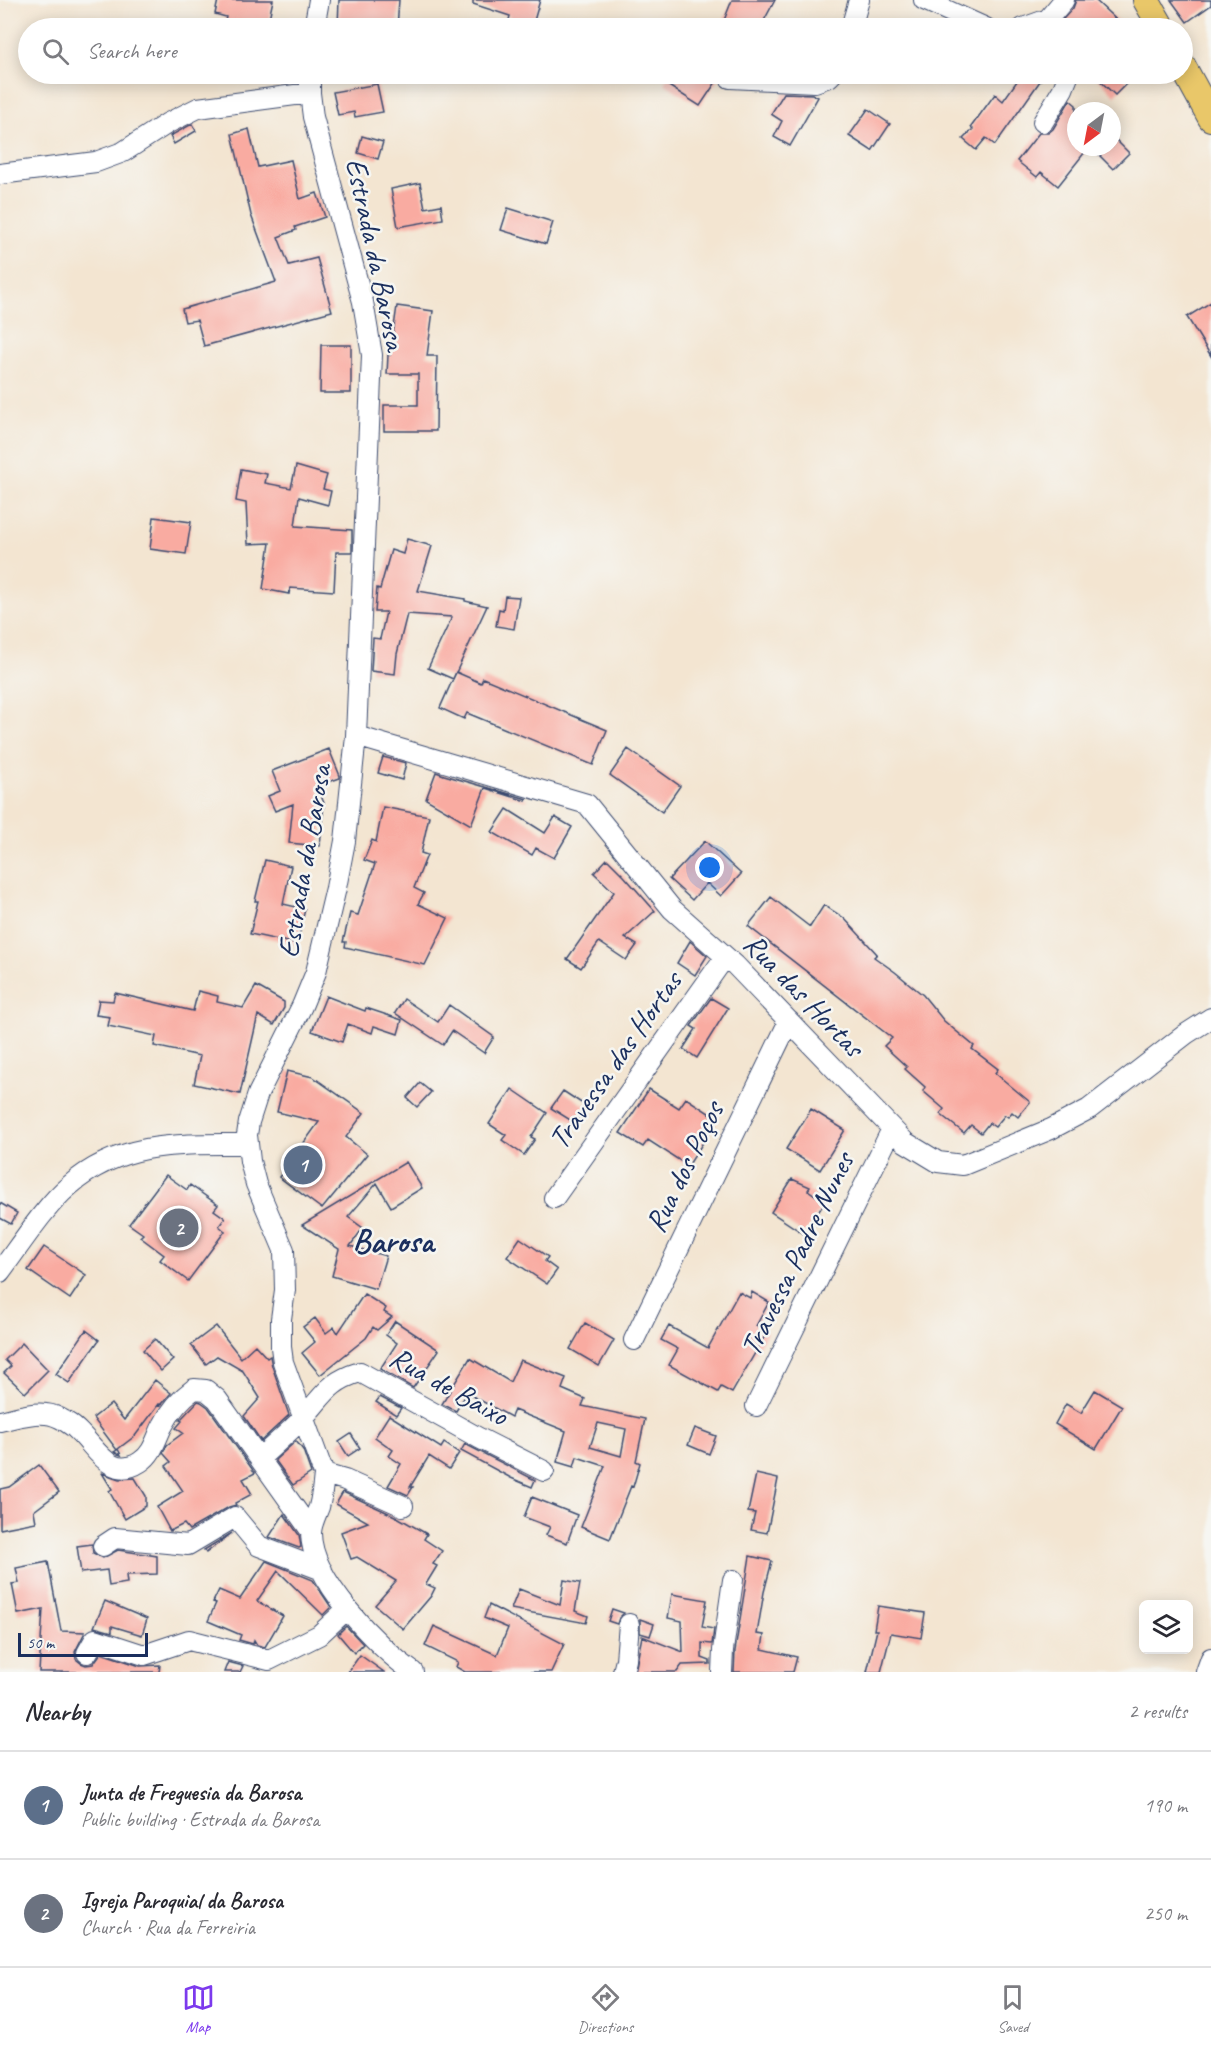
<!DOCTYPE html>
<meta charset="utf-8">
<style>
:root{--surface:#fff;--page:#f2f2f3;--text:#2b2b33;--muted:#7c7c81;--line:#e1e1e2;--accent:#7c3aed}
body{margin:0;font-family:Caveat,sans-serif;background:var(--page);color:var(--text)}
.controls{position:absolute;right:18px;bottom:18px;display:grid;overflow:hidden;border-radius:9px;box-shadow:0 3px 15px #0003}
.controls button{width:54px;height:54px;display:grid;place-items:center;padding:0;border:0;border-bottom:2px solid var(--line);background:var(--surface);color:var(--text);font:30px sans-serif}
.compass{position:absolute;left:1067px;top:102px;width:54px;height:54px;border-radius:50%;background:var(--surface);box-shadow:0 3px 15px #0003;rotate:212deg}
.scale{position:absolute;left:18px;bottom:15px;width:130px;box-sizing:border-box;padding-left:6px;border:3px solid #1b2f5e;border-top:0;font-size:16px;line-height:21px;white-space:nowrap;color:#1b2f5e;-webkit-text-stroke:4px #f6f6f2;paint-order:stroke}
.you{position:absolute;left:710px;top:868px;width:21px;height:21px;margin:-15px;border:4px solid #fff;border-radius:50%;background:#1a73e8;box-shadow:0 0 0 9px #1a73e833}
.badge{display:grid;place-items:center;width:39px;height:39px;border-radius:50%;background:var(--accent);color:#fff;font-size:20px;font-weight:700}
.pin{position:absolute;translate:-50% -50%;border:3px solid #fff;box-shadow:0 2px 6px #0006}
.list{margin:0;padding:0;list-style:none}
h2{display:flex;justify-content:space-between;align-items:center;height:78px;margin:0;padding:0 24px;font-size:26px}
h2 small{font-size:20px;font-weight:400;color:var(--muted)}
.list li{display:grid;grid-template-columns:39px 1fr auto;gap:18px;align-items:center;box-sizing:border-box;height:108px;padding:0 24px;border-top:2px solid var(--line)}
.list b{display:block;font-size:22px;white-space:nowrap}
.list p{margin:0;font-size:20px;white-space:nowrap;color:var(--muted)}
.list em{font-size:20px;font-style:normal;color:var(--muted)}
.icon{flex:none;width:33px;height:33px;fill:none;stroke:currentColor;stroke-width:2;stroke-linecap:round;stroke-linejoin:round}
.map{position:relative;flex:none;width:1211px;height:1672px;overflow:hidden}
.search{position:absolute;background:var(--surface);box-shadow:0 3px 15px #0003;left:18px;right:18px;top:18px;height:66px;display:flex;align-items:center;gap:15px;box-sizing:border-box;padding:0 21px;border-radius:33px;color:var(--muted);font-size:22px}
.sheet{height:294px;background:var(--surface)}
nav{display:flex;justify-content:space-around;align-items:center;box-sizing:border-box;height:84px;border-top:2px solid var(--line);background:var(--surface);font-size:16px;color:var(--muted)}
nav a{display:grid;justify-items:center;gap:3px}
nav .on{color:var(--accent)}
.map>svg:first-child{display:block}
.building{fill:#f9aba1;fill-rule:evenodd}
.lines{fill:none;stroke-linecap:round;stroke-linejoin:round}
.minor-casing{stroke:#3b4a6f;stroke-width:22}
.major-casing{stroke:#3b4a6f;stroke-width:28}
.minor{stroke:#fff;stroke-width:20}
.major{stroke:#e9c769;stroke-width:26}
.labels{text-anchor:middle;stroke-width:5;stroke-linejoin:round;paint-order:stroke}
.street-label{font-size:30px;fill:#1b2f5e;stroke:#f6f6f2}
.quarter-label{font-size:33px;font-weight:bold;fill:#1b2f5e;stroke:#f6f6f2}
</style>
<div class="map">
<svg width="1211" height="1672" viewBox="0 0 1211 1672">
<rect width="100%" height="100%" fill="#f6f6f2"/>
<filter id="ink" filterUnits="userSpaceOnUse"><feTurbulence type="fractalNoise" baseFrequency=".0167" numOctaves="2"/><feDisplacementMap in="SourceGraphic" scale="12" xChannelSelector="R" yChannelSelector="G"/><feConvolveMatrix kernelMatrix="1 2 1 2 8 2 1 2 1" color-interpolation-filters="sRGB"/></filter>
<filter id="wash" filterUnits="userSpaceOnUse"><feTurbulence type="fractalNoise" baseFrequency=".008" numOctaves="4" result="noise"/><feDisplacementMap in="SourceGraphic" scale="24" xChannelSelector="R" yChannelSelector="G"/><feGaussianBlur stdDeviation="1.35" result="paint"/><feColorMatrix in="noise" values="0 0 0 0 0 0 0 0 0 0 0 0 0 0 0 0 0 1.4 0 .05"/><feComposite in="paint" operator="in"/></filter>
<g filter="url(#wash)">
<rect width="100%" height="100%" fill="#f3e5d1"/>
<g id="blocks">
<path class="building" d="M 218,0 L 273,0 L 267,28 L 223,28 L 226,17 L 215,14 Z
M 339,0 L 399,0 L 397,28 L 338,26 Z
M 473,0 L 540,0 L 532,28 L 507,28 L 510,16 L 473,4 Z
M 732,0 L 775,0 L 760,28 L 721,28 Z
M 1076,0 L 1095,0 L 1125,28 L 1055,28 L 1073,8 Z
M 1171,0 L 1211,0 L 1211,5 L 1187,22 Z
M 670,74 L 710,74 L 718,79 L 700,106 L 664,83 Z
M 1022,74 L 1045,74 L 995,145 L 986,138 L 976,150 L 963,139 L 973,129 L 971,127 L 995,94 L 1003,101 Z
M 1093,74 L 1119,74 L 1128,82 L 1115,95 Z
M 377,84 L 383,112 L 355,117 L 354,112 L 338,115 L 333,92 Z
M 784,93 L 812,94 L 818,97 L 790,146 L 774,137 L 782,121 L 771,114 Z
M 1070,100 L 1076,105 L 1076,147 L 1089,147 L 1058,186 L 1041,172 L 1037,177 L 1017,161 L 1039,133 L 1048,133 L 1053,129 Z
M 868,109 L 890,124 L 872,151 L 849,136 Z
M 192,124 L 196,131 L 174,144 L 170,136 Z
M 249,129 L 258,167 L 291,160 L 300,199 L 317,193 L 325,217 L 295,227 L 296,230 L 278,237 L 289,265 L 317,258 L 332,311 L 204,346 L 197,320 L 185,322 L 182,309 L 276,282 L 251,215 L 232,134 Z
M 362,136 L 383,142 L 378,159 L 358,153 Z
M 1112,136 L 1129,153 L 1113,169 L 1091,147 L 1112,147 Z
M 420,183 L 425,208 L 441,205 L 443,219 L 398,227 L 391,189 Z
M 508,208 L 553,222 L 546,244 L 501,230 Z
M 1211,302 L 1211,356 L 1187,317 Z
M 397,306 L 433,311 L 427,356 L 437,356 L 436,431 L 384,431 L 384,405 L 418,405 L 418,374 L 387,374 L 388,355 L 390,355 Z
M 321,345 L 351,345 L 351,393 L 320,393 Z
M 296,466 L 327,475 L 323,489 L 331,491 L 328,505 L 299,497 L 295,526 L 352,530 L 352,552 L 336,552 L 334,591 L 290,588 L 289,594 L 263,589 L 270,543 L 248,544 L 246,503 L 236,501 L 241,469 L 267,474 L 265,483 L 291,488 Z
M 154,517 L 191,522 L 186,554 L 150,549 Z
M 407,539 L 432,546 L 418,591 L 465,599 L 465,601 L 487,606 L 453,679 L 428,668 L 452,617 L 407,614 L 397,654 L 395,674 L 371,671 L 373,638 L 380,639 L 386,612 L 375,612 L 377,588 L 380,589 L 391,550 L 403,554 Z
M 505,596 L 519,597 L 514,629 L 496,626 L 499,609 L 503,610 Z
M 456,672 L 481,683 L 483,678 L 607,730 L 593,765 L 467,713 L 464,719 L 440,708 Z
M 329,749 L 340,776 L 340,778 L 317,786 L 324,803 L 320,846 L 289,843 L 293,804 L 275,811 L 268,796 L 280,791 L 272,771 Z
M 628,749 L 680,786 L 662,812 L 610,775 Z
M 383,757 L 406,763 L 402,780 L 378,773 Z
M 436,772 L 444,775 L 527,799 L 526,801 L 485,788 L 471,825 L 426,799 Z
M 383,807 L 429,816 L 421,853 L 427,855 L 414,888 L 424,893 L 418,904 L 448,918 L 425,965 L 345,947 L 346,942 L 343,942 L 350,913 L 358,915 L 375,864 L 364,860 L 372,840 L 376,842 Z
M 507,809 L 545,833 L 555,817 L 572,827 L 554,858 L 536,848 L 532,855 L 492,832 Z
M 705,841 L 741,874 L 721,896 L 707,883 L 692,900 L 669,879 Z
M 607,859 L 624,876 L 655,911 L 625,938 L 637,945 L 626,960 L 599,942 L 581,968 L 567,959 L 614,892 L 594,873 Z
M 265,860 L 291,866 L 283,904 L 305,909 L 297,944 L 250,934 L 258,901 L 255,901 Z
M 771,897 L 810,927 L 824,905 L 844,918 L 877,954 L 874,957 L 895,972 L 923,995 L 944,1021 L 974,1046 L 972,1049 L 998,1069 L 995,1073 L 1030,1102 L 1018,1117 L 1012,1112 L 1008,1117 L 1005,1115 L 995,1127 L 989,1123 L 981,1133 L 971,1125 L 964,1133 L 940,1114 L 944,1109 L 923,1091 L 925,1087 L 905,1069 L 907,1067 L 884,1046 L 892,1038 L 748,926 Z
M 690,941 L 707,956 L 695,975 L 677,963 Z
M 256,986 L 284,1002 L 284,1008 L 274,1025 L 258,1015 L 240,1094 L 194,1084 L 200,1056 L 154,1046 L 156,1036 L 108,1026 L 110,1017 L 96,1015 L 99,1000 L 113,1001 L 115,993 L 193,1011 L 198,991 L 218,996 L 217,1002 L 243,1008 Z
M 326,996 L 365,1011 L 366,1008 L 402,1020 L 398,1034 L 374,1026 L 372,1033 L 348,1024 L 342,1042 L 312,1031 Z
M 711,998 L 728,1008 L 697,1058 L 683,1049 L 696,1029 L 691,1026 Z
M 404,999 L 438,1022 L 449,1005 L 494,1037 L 484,1053 L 452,1031 L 443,1045 L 395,1013 Z
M 287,1071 L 313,1077 L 364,1113 L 346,1137 L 367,1154 L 322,1209 L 279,1177 L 319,1122 L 277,1112 Z
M 420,1083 L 431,1092 L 417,1107 L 407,1098 Z
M 512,1089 L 547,1113 L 531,1137 L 535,1139 L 524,1155 L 502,1140 L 506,1135 L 489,1124 Z
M 649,1089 L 679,1108 L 686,1098 L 718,1119 L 688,1166 L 648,1140 L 643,1147 L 620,1133 Z
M 563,1091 L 586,1106 L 575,1123 L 551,1108 Z
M 811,1109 L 845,1130 L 820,1170 L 786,1149 Z
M 406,1162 L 422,1188 L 391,1207 L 377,1183 L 348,1217 L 363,1228 L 350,1246 L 386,1256 L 376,1289 L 332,1276 L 339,1249 L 302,1225 Z
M 166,1175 L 187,1190 L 190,1185 L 218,1205 L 214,1210 L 225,1218 L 219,1226 L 225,1231 L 188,1281 L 160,1260 L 164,1255 L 140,1237 L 143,1234 L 129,1224 Z
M 792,1179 L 810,1187 L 808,1190 L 825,1202 L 804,1234 L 771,1212 Z
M 0,1203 L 17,1213 L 11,1224 L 0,1218 Z
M 520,1238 L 548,1257 L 545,1261 L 557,1270 L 547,1284 L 507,1257 Z
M 44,1247 L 86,1275 L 70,1299 L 28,1270 Z
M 739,1292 L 750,1298 L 752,1292 L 769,1302 L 756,1326 L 767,1332 L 732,1393 L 721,1387 L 718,1392 L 669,1365 L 678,1349 L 661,1340 L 669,1326 L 708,1348 Z
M 364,1294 L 386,1308 L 384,1312 L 392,1317 L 377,1330 L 373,1327 L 366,1338 L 320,1375 L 302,1353 L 315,1342 L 303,1327 L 315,1318 L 326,1333 L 334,1327 L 338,1333 Z
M 395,1321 L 439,1350 L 413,1388 L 380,1369 L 397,1343 L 386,1335 Z
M 585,1323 L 614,1340 L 599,1366 L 570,1349 Z
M 216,1326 L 241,1358 L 255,1345 L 267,1358 L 270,1356 L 272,1366 L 289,1415 L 261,1441 L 244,1416 L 260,1398 L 243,1371 L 217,1356 L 206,1364 L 191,1345 Z
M 86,1330 L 99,1340 L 69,1383 L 56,1374 Z
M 155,1339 L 173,1360 L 161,1371 L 143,1350 Z
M 22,1343 L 48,1370 L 25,1393 L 4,1373 L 11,1366 L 5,1360 Z
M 470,1358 L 510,1382 L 520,1360 L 566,1378 L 562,1389 L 585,1399 L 582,1406 L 645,1419 L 636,1461 L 640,1463 L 633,1487 L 631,1486 L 610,1539 L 581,1527 L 605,1466 L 577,1457 L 574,1467 L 557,1462 L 566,1431 L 514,1410 L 511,1417 L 467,1393 L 456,1411 L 442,1404 ZM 598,1423 L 626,1429 L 621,1456 L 590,1447 Z
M 155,1380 L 171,1393 L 161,1405 L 159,1404 L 135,1436 L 118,1449 L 121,1455 L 118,1454 L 114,1452 L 117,1450 L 93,1418 L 111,1404 L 124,1420 Z
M 1095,1390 L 1122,1406 L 1096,1449 L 1055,1424 L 1066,1404 L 1081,1413 Z
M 380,1397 L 401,1408 L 396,1415 L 376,1402 Z
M 198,1401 L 201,1402 L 208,1407 L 255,1473 L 243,1479 L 252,1494 L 235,1503 L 236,1505 L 229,1507 L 189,1530 L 184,1524 L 170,1531 L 157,1507 L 183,1491 L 166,1466 L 171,1462 L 163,1453 L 167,1445 L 183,1433 L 176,1428 L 182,1421 L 180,1420 Z
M 389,1415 L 441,1448 L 444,1443 L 459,1453 L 449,1469 L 429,1456 L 410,1487 L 413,1487 L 408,1495 L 388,1486 L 401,1464 L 389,1456 L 393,1450 L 375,1437 Z
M 695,1428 L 716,1436 L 709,1454 L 688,1445 Z
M 351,1434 L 360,1448 L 348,1456 L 339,1442 Z
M 296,1441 L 303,1450 L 311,1473 L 293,1485 L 275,1460 Z
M 465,1444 L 535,1480 L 532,1487 L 511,1478 L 461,1451 Z
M 39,1465 L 59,1492 L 34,1511 L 36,1522 L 0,1529 L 0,1489 L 9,1487 Z
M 102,1473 L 119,1479 L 135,1478 L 146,1496 L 146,1506 L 125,1519 L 109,1491 L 112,1489 Z
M 756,1474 L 778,1479 L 767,1533 L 751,1530 L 755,1513 L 748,1512 Z
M 343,1492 L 397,1517 L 427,1534 L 424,1539 L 442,1551 L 433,1564 L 437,1566 L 426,1584 L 435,1588 L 431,1596 L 403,1629 L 375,1605 L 396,1581 L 357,1557 L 351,1559 L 341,1532 L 368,1522 L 336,1504 Z
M 532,1497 L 577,1515 L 567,1543 L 546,1535 L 550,1527 L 524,1517 Z
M 284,1514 L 299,1535 L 301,1547 L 299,1548 L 269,1537 Z
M 232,1533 L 206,1553 L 204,1550 Z
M 92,1544 L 93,1553 L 103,1558 L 118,1550 L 157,1556 L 157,1574 L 126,1575 L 127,1583 L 109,1586 L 107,1570 L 81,1573 L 77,1546 Z
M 750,1556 L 772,1561 L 764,1592 L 757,1634 L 764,1635 L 762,1649 L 797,1657 L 793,1672 L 734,1672 L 735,1651 Z
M 266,1561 L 313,1580 L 331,1607 L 323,1615 L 278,1571 L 257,1601 L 283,1616 L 265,1647 L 257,1645 L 254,1640 L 253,1644 L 239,1640 L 241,1635 L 208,1621 L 216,1603 L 213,1602 L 219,1590 L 240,1599 Z
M 48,1562 L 61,1631 L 85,1632 L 75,1652 L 76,1659 L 81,1663 L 86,1665 L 93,1664 L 101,1653 L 140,1666 L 160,1665 L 159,1672 L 39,1672 L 43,1609 L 18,1614 L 12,1584 L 19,1583 L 16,1568 Z
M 564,1580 L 580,1583 L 575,1611 L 588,1616 L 586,1623 L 511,1609 L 519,1589 L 560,1605 Z
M 672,1594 L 707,1600 L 702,1627 L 714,1629 L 712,1644 L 702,1643 L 702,1658 L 710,1661 L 710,1664 L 682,1665 L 677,1672 L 635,1672 L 642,1636 L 683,1652 L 682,1621 L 668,1618 Z
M 105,1601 L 147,1619 L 142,1635 L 112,1626 L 112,1632 L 94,1627 Z
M 489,1605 L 564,1644 L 551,1672 L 465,1672 L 456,1667 L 458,1662 L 425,1646 L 434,1626 L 497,1655 L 508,1628 L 484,1618 Z
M 878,1606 L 925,1613 L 921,1638 L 891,1633 L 881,1672 L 867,1672 L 877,1630 L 874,1630 Z
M 612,1609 L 624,1613 L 619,1618 L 617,1624 L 608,1621 Z
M 640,1619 L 654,1624 L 650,1636 L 640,1633 Z
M 346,1626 L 363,1644 L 354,1653 L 338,1634 Z
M 360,1655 L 384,1672 L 348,1672 Z
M 228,1662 L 243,1666 L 240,1672 L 224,1672 Z"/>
</g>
</g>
<g filter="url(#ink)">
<use href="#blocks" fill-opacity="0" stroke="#3b4a6f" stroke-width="1.5"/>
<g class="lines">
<g class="minor-casing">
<path id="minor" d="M 924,0 L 986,28
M 314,28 L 319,0
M 851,28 L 859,0
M 1023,28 L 1048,19 L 1064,0
M 310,74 L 310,93 L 313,117 L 363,302 L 372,355 L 356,736 L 345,841 L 336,888 L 316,972 L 302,1006 L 258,1094 L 249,1122 L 247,1135 L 250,1161 L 256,1184 L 284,1250 L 285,1290 L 281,1319 L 281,1347 L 283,1362 L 324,1474 C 323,1485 322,1496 319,1507 C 316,1515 311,1525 311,1533 C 311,1579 378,1648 413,1672
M 730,78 L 815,82 L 829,77 L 832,74
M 1043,122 L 1063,89 L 1069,74
M 0,174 L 96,162 L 123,152 L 168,123 L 198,108 L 310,93
M 356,736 L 587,804 L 672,909 L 735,965 L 905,1142 L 938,1162 L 963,1165 L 1051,1129 L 1089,1109 L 1186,1034 L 1211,1018
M 554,1198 L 725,957
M 0,1272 C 19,1247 45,1206 69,1186 C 121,1140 183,1144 248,1144
M 634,1340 L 789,1021
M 756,1406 L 892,1129
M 0,1421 C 14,1418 31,1412 46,1414 C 58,1415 73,1425 81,1434 C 98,1451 112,1480 140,1462 C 153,1454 156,1439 162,1427 C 170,1411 180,1399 194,1389 L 206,1390 L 217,1399 L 311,1531
M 260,1458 C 274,1445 289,1432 302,1419 C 324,1396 327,1382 360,1372 L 479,1438 L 544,1471
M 324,1474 L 345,1480 L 403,1506
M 103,1546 L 115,1538 L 188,1545 L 235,1517 L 259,1546 L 322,1570
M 87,1653 L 95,1639 L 144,1655 L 189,1640 L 269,1660 L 319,1635 L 347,1609
M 623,1672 L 626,1660 L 629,1624
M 722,1672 L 723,1650 L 733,1580
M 1206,1672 L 1211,1658"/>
</g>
<g class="major-casing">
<path id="major" d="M 1146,0 L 1162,28
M 1182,65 L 1211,118"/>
</g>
<use href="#minor" class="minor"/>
<use href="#major" class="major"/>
</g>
</g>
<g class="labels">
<g class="street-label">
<text transform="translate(376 254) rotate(78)" y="10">Estrada da Barosa</text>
<text transform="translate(304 861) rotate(-80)" y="10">Estrada da Barosa</text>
<text transform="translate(804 995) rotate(46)" y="10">Rua das Hortas</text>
<text transform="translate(615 1060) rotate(-55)" y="10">Travessa das Hortas</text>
<text transform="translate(684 1167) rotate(-64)" y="10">Rua dos Poços</text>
<text transform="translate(797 1254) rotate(-64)" y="10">Travessa Padre Nunes</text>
<text transform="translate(449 1386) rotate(29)" y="10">Rua de Baixo</text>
</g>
<g class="quarter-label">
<text x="393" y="1252">Barosa</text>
</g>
</g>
</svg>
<div class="controls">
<button><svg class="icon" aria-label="layers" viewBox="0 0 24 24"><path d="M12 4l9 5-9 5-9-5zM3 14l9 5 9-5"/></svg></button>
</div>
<svg class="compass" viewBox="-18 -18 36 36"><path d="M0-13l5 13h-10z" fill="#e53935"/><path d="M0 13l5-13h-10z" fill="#7c7c81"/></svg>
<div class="scale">50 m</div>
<div class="you"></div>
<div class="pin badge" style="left:303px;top:1165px;background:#5c6f8a">1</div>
<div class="pin badge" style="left:179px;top:1228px;background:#6b7280">2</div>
<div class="search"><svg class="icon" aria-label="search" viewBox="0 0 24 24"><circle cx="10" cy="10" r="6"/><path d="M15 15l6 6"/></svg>Search here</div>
</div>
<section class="sheet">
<h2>Nearby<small>2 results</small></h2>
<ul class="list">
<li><span class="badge" style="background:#5c6f8a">1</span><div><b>Junta de Freguesia da Barosa</b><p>Public building · Estrada da Barosa</p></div><em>190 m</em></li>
<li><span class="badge" style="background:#6b7280">2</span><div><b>Igreja Paroquial da Barosa</b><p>Church · Rua da Ferreiria</p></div><em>250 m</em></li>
</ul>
</section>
<nav>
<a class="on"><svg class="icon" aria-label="map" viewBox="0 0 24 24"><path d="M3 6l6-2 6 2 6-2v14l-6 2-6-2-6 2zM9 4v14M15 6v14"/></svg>Map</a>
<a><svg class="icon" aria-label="directions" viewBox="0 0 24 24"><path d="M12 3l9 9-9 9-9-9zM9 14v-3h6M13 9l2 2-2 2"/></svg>Directions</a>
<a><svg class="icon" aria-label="saved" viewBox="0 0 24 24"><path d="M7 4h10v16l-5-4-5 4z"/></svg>Saved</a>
</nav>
